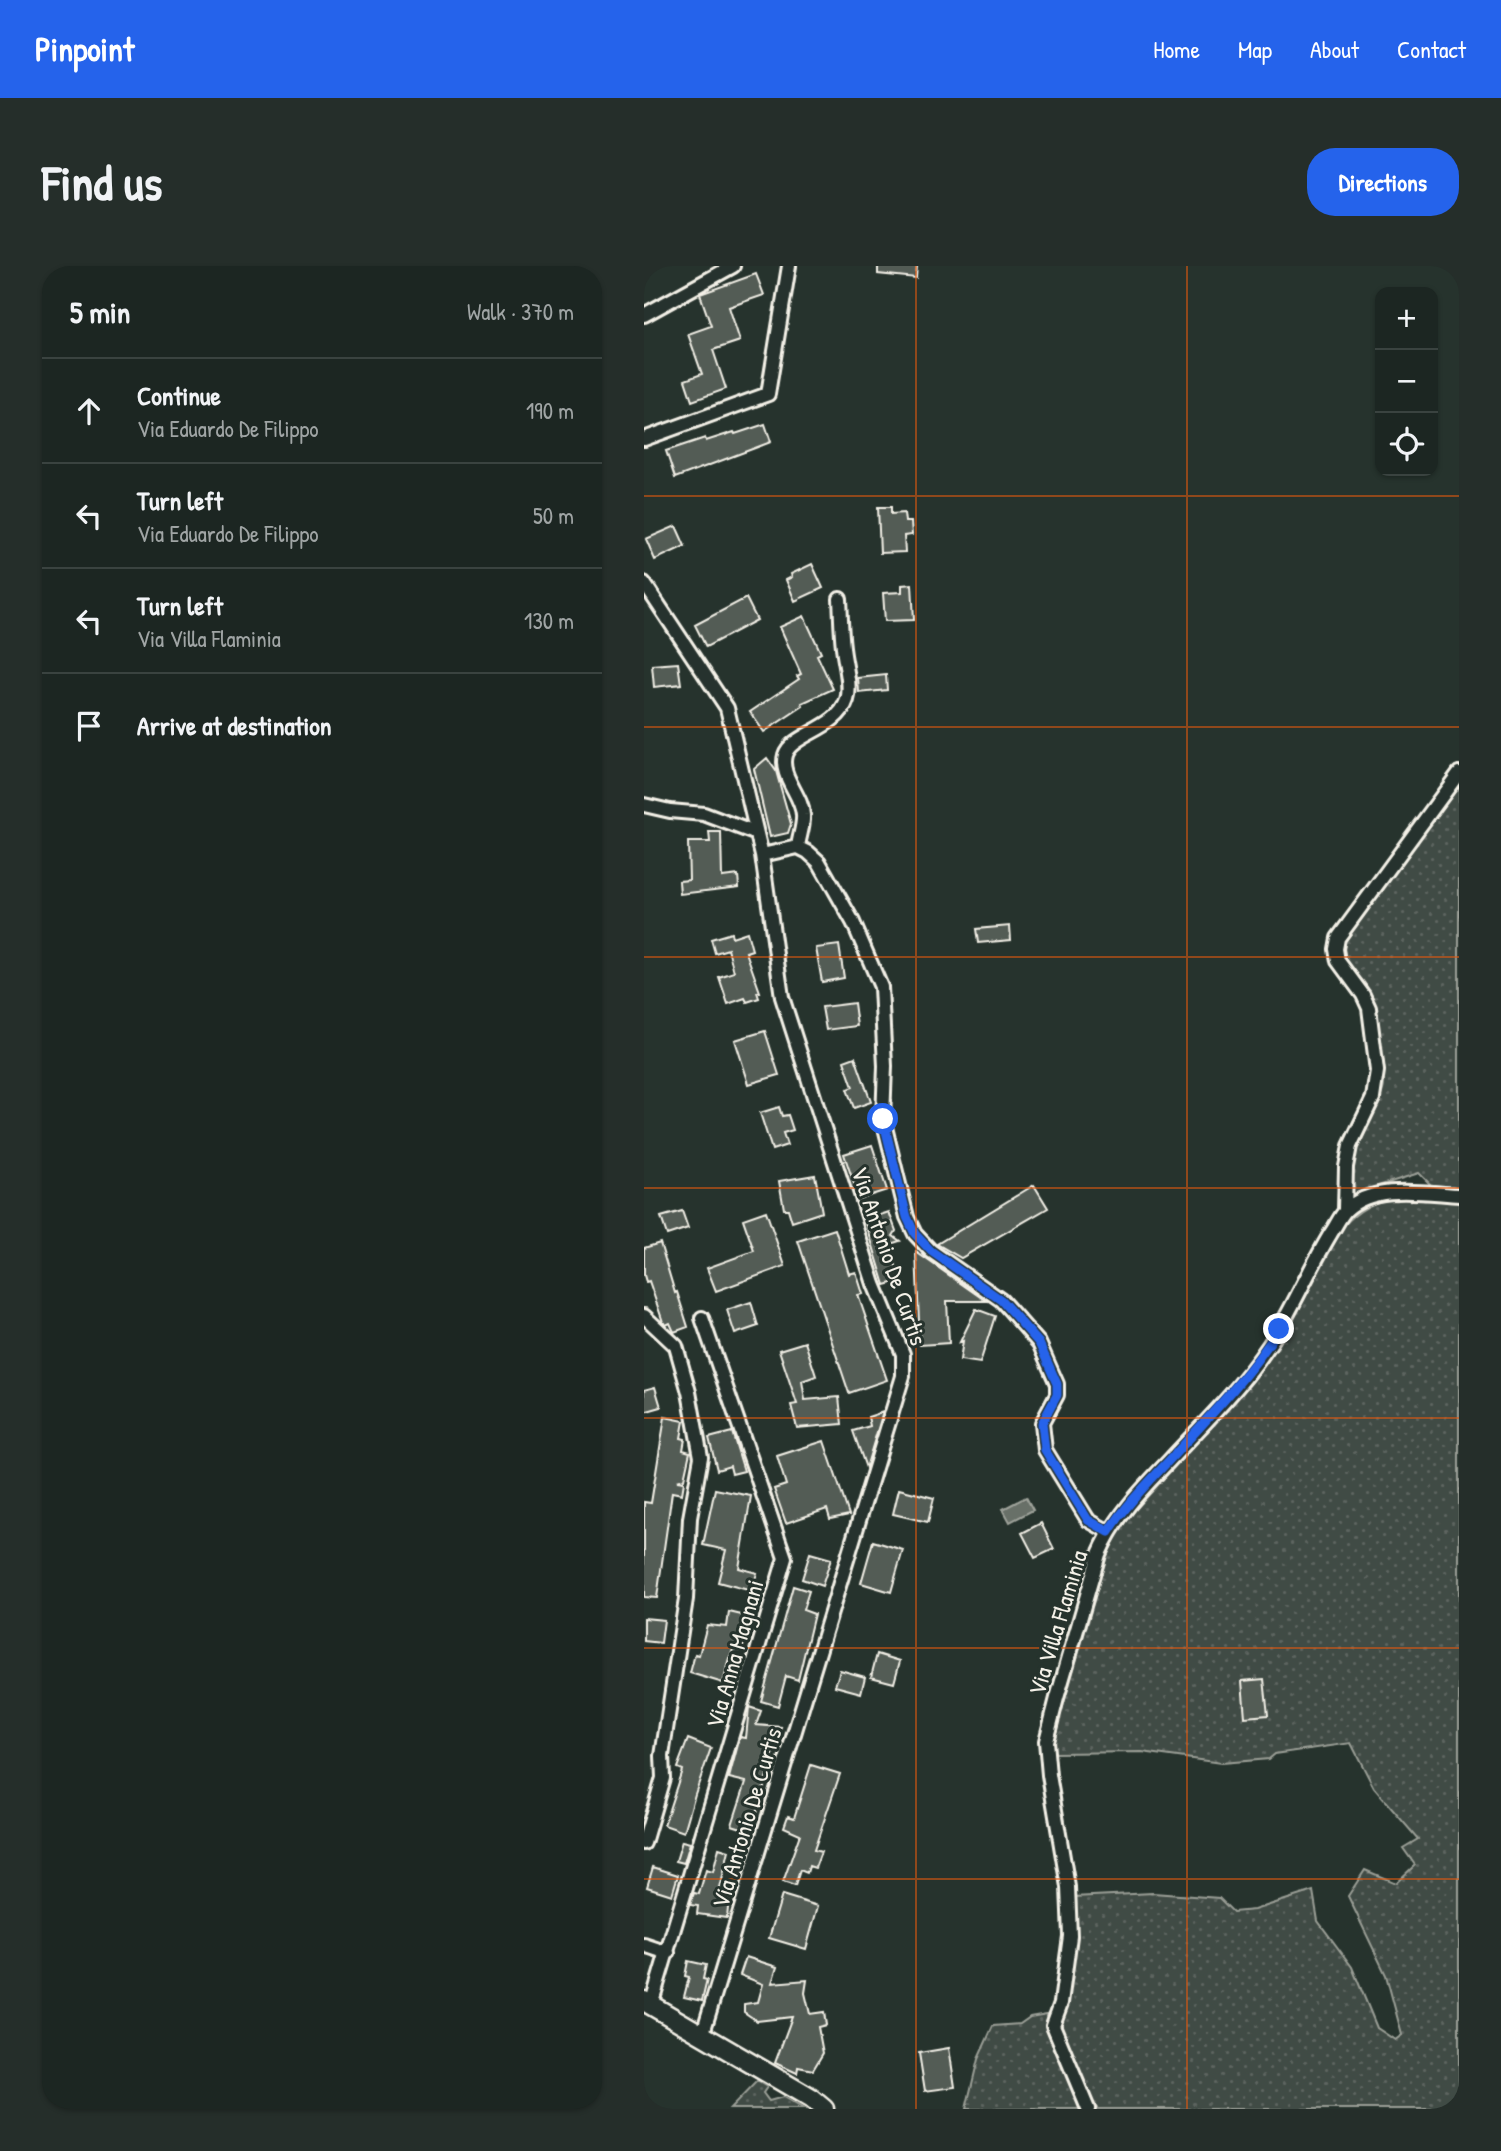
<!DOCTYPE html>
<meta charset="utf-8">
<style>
:root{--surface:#1c2622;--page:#252e2a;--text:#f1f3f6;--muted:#a0a5a5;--line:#3a4340;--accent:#2563eb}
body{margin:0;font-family:"Patrick Hand",sans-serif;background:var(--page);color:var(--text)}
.controls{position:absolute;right:21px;top:21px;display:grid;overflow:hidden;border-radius:14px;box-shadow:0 2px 5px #0004}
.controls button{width:63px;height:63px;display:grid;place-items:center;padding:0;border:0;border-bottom:2px solid var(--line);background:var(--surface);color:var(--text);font:35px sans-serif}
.stop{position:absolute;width:21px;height:21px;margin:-16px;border:5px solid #2563eb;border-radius:50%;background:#fff}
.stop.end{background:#2563eb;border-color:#fff;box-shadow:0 2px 7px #0008}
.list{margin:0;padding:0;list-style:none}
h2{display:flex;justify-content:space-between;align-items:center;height:91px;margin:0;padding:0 28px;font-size:30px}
h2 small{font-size:23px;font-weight:400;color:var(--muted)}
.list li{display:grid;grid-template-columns:46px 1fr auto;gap:21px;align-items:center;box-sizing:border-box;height:105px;padding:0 28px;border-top:2px solid var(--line)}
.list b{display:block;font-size:26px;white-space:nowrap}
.list p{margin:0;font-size:23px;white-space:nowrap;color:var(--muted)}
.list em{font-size:23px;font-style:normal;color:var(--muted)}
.icon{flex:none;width:38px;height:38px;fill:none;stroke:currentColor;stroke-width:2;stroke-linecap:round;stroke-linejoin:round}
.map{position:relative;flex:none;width:815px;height:1843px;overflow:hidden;border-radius:28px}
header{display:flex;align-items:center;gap:42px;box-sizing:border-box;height:98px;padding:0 35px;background:var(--accent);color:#fff}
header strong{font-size:33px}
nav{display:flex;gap:38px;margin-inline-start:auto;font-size:24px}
.intro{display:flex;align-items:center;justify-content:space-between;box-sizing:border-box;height:168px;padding:0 42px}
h1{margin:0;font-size:49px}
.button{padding:18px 32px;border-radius:28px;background:var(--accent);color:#fff;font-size:24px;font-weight:700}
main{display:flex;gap:42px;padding:0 42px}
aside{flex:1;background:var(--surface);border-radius:28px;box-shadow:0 2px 5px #0004}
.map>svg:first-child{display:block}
.grass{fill:url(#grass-dots);stroke:#9a9e96;stroke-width:2}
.water{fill:url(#water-ripples);stroke:#9fa39b;stroke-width:2}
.building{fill:#525c55;stroke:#f4f1e8;stroke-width:2}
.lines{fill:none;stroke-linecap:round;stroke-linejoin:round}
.street-casing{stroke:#f4f1e8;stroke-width:18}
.secondary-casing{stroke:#f4f1e8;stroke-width:23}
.street{stroke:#26332d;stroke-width:12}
.secondary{stroke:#26332d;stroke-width:18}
.route{stroke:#2563eb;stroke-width:9}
.grid{fill:none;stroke:#e8590c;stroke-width:2;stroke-opacity:0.55}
.labels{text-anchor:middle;stroke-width:6;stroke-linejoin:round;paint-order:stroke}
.street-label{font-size:24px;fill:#f4f1e8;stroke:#26332d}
</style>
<header>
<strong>Pinpoint</strong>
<nav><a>Home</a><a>Map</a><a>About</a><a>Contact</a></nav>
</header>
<div class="intro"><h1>Find us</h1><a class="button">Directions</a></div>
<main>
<aside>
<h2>5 min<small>Walk · 370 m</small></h2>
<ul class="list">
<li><svg class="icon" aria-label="ahead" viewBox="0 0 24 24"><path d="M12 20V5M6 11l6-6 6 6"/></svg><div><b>Continue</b><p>Via Eduardo De Filippo</p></div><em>190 m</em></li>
<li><svg class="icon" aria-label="left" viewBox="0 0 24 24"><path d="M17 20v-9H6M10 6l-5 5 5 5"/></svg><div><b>Turn left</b><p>Via Eduardo De Filippo</p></div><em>50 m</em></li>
<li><svg class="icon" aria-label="left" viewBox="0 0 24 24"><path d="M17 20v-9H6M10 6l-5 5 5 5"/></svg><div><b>Turn left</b><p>Via Villa Flaminia</p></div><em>130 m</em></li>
<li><svg class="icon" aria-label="arrive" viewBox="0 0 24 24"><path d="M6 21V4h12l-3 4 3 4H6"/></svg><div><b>Arrive at destination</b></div></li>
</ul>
</aside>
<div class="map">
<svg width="815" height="1843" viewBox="0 0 815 1843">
<defs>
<pattern id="grass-dots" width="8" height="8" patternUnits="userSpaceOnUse" patternTransform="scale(1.75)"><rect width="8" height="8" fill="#414b45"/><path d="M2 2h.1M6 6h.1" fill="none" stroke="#5d6560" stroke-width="1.8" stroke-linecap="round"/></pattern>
<pattern id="water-ripples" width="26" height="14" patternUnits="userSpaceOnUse" patternTransform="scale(1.75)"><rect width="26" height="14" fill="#676f68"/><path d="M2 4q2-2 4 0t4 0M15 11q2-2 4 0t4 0" fill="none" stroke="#565a55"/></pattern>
</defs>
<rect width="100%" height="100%" fill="#26332d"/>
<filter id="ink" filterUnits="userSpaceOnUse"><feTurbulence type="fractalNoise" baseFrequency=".0143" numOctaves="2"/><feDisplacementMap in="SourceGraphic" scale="14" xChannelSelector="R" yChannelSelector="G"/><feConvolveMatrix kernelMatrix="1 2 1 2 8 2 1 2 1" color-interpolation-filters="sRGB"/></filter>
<g filter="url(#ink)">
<path class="grass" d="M 815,520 L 815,921 L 787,919 L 775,907 L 709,928 L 706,927 C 705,913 706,892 711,879 C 718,862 742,831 740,815 C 737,787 735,750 724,723 C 716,702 691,705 699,674 Z
M 772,931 L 815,933 L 815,1843 L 454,1843 L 448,1838 L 418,1769 C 416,1755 420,1744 423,1731 C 429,1698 433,1663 429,1631 L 509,1627 L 575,1632 L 589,1646 L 610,1644 L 669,1625 L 674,1655 L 708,1701 L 733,1762 L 751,1774 L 758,1769 L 742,1709 L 704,1630 L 721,1604 L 752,1617 L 771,1599 L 759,1582 L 774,1573 L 730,1522 L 707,1477 L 631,1488 L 625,1493 L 577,1497 L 498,1486 L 408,1487 L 413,1461 L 463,1290 L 473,1268 L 493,1242 L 607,1117 L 641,1069 L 700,959 C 724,935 738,933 772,931 Z
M 403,1748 L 406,1767 L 438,1843 L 322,1843 L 334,1793 L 349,1760 L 376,1758 L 386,1751 Z
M 113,1815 L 123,1821 L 119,1827 L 125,1835 L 139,1831 L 160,1843 L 86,1843 Z"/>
<path class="water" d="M 382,1231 L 389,1244 L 366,1256 L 359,1243 Z"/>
<path class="building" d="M 234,0 L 273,0 L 272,12 L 234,8 Z
M 112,8 L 120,29 L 85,41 L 96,75 L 69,84 L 82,123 L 48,135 L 41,114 L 58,108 L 44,68 L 67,60 L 56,28 Z
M 121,158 L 127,176 L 31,212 L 22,185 L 61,172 L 62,175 L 90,166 L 91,168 Z
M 234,241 L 247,241 L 247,248 L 260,247 L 261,256 L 267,256 L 268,269 L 260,270 L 261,286 L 236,287 Z
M 32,260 L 41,280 L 11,294 L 2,273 Z
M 168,298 L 179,322 L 151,335 L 142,314 L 148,311 L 147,308 Z
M 268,318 L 270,354 L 241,355 L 239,327 L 258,326 L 258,319 Z
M 102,332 L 113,354 L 62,381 L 51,359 Z
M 160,350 L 177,387 L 173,389 L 189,423 L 158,437 L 159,440 L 120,466 L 106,446 L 155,413 L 153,410 L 157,408 L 136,361 Z
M 34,397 L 37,418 L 10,421 L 8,399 Z
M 242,409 L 243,424 L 215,427 L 214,412 Z
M 123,492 L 132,505 L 147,558 L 144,567 L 126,571 L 110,503 Z
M 65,566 L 77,566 L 78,611 L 94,609 L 95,621 L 36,628 L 35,615 L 45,614 L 44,576 L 66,576 Z
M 366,660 L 367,674 L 334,677 L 332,663 Z
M 103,666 L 108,684 L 102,686 L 116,726 L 113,726 L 115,732 L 103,736 L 101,732 L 84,738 L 75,711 L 90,706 L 84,683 L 71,687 L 67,673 L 87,667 L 88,671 Z
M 195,679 L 200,712 L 178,716 L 172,682 Z
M 210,737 L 213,760 L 182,764 L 178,741 Z
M 121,765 L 135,809 L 105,818 L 91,774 Z
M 211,791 L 227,836 L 210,842 L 203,823 L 209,821 L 200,795 Z
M 135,841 L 138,850 L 144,849 L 149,864 L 139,867 L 143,879 L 128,884 L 116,847 Z
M 228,879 L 243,924 L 215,933 L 200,888 Z
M 171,909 L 178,946 L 148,956 L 144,943 L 140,943 L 135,915 Z
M 390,919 L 404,942 L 317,992 L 293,978 Z
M 38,945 L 44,962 L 23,969 L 17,951 Z
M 122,945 L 141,1000 L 72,1025 L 63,1002 L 110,985 L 99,953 Z
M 245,946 L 252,965 L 249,970 L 256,975 L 246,978 L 256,1015 L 241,1019 L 221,954 Z
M 191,963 L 205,1008 L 212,1006 L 219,1028 L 214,1029 L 243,1114 L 205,1127 L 154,975 Z
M 16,977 L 31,1027 L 33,1026 L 44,1061 L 30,1066 L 26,1057 L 22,1059 L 19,1056 L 5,1015 L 2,1016 L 0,1009 L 0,982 Z
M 272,986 L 342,1035 L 303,1035 L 305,1077 L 276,1079 Z
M 107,1036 L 114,1060 L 91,1068 L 83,1044 Z
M 332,1043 L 351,1050 L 336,1097 L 316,1094 L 319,1075 L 316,1076 Z
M 161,1076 L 172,1110 L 158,1115 L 161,1134 L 195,1131 L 198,1158 L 153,1162 L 147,1139 L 153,1138 L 135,1084 Z
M 11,1121 L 17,1141 L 0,1146 L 0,1124 Z
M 239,1146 L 222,1202 L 209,1165 L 226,1160 L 224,1151 Z
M 21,1151 L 40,1155 L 37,1172 L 41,1173 L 39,1184 L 46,1186 L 40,1213 L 33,1215 L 40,1216 L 38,1228 L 28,1226 L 13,1332 L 0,1331 L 0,1236 L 7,1237 Z
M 88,1166 L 100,1205 L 88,1208 L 86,1200 L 73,1204 L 65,1172 Z
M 180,1175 L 205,1249 L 186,1253 L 183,1243 L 142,1257 L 130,1223 L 142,1219 L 133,1190 Z
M 71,1223 L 107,1230 L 95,1302 L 113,1307 L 108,1325 L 74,1316 L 82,1284 L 59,1279 Z
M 255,1223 L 290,1232 L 284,1256 L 249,1248 Z
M 397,1257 L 410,1283 L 391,1292 L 378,1267 Z
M 229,1275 L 259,1284 L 247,1326 L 217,1317 Z
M 166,1287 L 187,1293 L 178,1320 L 158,1313 Z
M 149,1320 L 165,1325 L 159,1344 L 170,1348 L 154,1414 L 142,1410 L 134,1440 L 117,1435 Z
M 85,1346 L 106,1351 L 98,1385 L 89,1383 L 79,1417 L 46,1407 L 51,1388 L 55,1389 L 63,1359 L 83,1361 Z
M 0,1352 L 20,1354 L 17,1377 L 0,1375 Z
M 233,1388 L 256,1395 L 250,1417 L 227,1411 Z
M 196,1404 L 221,1411 L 217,1427 L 191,1420 Z
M 620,1413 L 624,1449 L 601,1451 L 598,1415 Z
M 105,1441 L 117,1445 L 112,1459 L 137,1461 L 107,1565 L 88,1559 L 102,1516 L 85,1512 L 96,1471 L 102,1472 Z
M 44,1473 L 67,1482 L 51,1528 L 40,1566 L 20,1559 L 38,1504 L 33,1502 Z
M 167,1499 L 196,1508 L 170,1584 L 177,1586 L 171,1602 L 165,1600 L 163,1607 L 156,1604 L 151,1620 L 139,1616 L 156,1568 L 140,1561 L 144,1550 L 150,1552 Z
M 38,1575 L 46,1577 L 40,1597 L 32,1595 Z
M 75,1582 L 85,1585 L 74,1631 L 85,1632 L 83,1652 L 53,1648 L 54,1640 L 46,1639 L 50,1627 L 55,1628 L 62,1604 L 69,1606 Z
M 9,1601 L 34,1609 L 28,1629 L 3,1621 Z
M 138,1629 L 174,1640 L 162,1683 L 125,1672 Z
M 102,1691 L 133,1701 L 128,1717 L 163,1714 L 161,1727 L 166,1748 L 180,1746 L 182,1759 L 174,1761 L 179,1787 L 169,1804 L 154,1801 L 153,1807 L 131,1797 L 148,1751 L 113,1755 L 100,1746 L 100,1738 L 114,1736 L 119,1718 L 96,1709 Z
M 44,1695 L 62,1699 L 59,1713 L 63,1714 L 58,1735 L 40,1731 L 45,1711 L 41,1710 Z
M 305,1782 L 311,1821 L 281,1825 L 275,1787 Z"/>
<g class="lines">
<g class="street-casing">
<path id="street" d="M 0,49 L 89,0
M 0,173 L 124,128 L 145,0
M 0,317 L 83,442 L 118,589 L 138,731 L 230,1018 L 259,1088 L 259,1110 L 58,1770
M 0,539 L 26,545 L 60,548 L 113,568
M 154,581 C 155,571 160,559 159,549 C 158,529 135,510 141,489 C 147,468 194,463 203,434 C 208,419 200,396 199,381 C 197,365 197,349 196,333
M 118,589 L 154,581 L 164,586 L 175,596 L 209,656 L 237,721 L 241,800 L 239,853 L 263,951 L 271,968 L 287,985 L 357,1034 L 395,1077 L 413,1118 L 413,1129 L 398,1157 L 401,1184 L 444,1254 L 465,1266
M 701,944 L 702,901 L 706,880 L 729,832 L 733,805 L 725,742 L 719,729 L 694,695 L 692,683 L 694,672 L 815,507
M 0,1050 L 32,1080 L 45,1126 L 57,1191 L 46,1252 L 42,1333 L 18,1490 L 19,1512 L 0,1577
M 0,1679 L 24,1687
M 7,1739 L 141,1292 L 58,1052
M 444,1843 L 409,1759 L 417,1737 L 426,1670 L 424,1621 L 405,1509 L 402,1475 L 413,1432 L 455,1288 C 471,1251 497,1224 525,1195 C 563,1154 605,1114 634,1065 C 653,1033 668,998 687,967 C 692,960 696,950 702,944 C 730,917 780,927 815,929"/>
</g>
<g class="secondary-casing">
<path id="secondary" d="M 0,1735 L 168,1833 L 180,1843"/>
</g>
<use href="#street" class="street"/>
<use href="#secondary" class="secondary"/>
</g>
</g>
<g class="lines" filter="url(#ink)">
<path class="route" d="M 239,853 L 263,951 L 271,968 L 287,985 L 357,1034 L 395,1077 L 413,1118 L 413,1129 L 398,1157 L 401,1184 L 444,1254 L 465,1266 C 483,1237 508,1213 531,1188 C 568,1148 605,1109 635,1063"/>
</g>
<path class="grid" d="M 272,0 L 272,1843M 543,0 L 543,1843M 0,230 L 815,230M 0,461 L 815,461M 0,691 L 815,691M 0,922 L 815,922M 0,1152 L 815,1152M 0,1382 L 815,1382M 0,1613 L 815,1613"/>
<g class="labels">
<g class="street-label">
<text transform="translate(245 990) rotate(71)" y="8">Via Antonio De Curtis</text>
<text transform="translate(414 1357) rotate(-73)" y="8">Via Villa Flaminia</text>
<text transform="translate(91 1388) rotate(-74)" y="8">Via Anna Magnani</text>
<text transform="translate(103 1552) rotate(-73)" y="8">Via Antonio De Curtis</text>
</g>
</g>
</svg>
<div class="controls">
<button>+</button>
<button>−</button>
<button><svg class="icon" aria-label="locate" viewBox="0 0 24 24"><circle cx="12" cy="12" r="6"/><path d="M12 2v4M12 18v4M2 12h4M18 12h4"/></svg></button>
</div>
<div class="stop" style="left:239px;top:853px"></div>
<div class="stop end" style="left:635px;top:1063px"></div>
</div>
</main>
